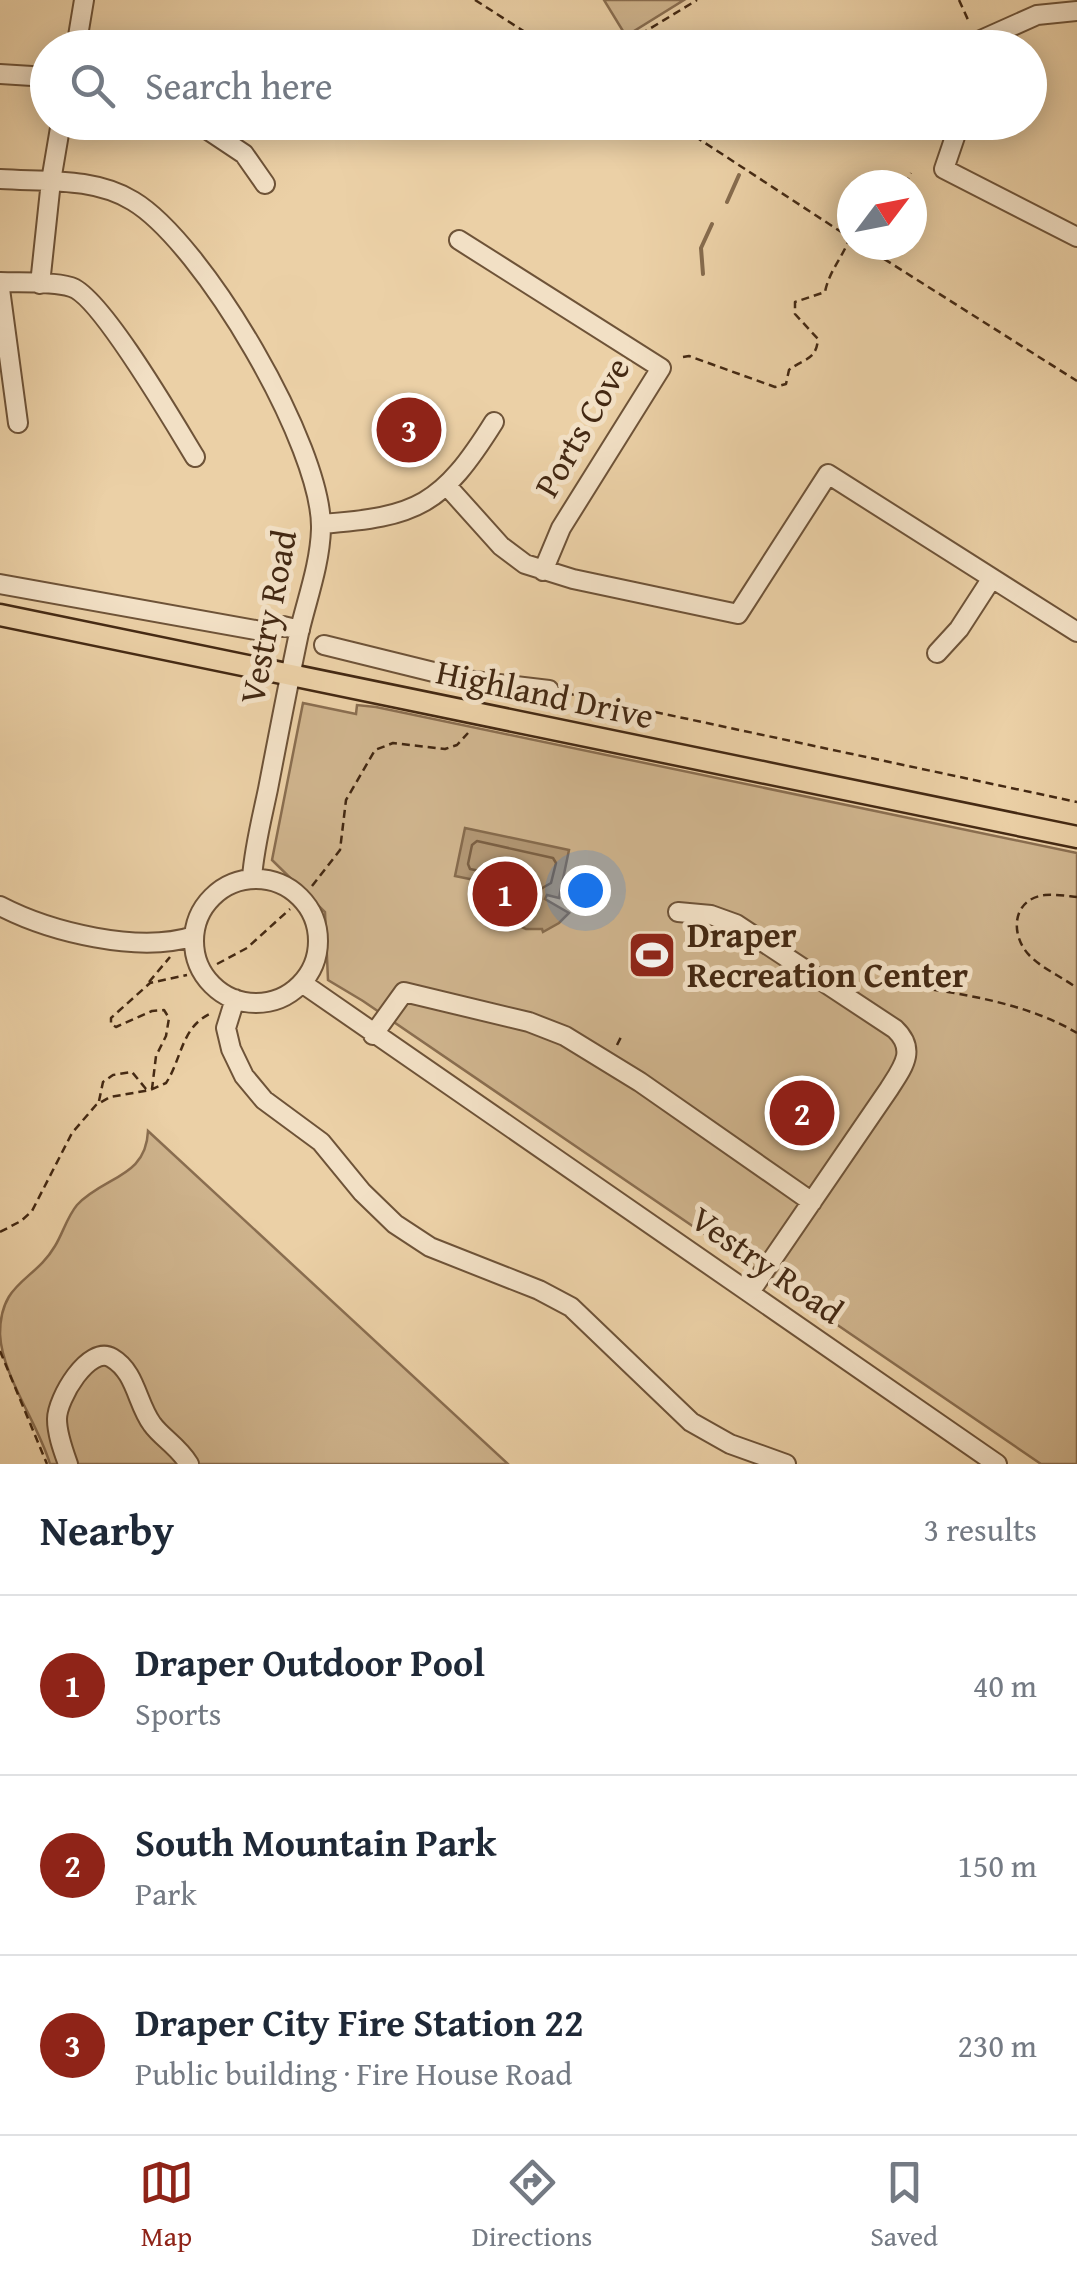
<!DOCTYPE html>
<meta charset="utf-8">
<style>
:root{--surface:#fff;--page:#f2f2f3;--text:#1f2937;--muted:#747a83;--line:#e0e1e3;--accent:#8f2418}
body{margin:0;font-family:"Gentium Book Plus",serif;background:var(--page);color:var(--text)}
.compass{position:absolute;left:837px;top:170px;width:90px;height:90px;border-radius:50%;background:var(--surface);box-shadow:0 5px 25px #0003;rotate:58deg}
.you{position:absolute;left:585px;top:890px;width:35px;height:35px;margin:-25px;border:8px solid #fff;border-radius:50%;background:#1a73e8;box-shadow:0 0 0 15px #1a73e833}
.badge{display:grid;place-items:center;width:65px;height:65px;border-radius:50%;background:var(--accent);color:#fff;font-size:32px;font-weight:700}
.pin{position:absolute;translate:-50% -50%;border:5px solid #fff;box-shadow:0 2px 10px #0006}
.list{margin:0;padding:0;list-style:none}
h2{display:flex;justify-content:space-between;align-items:center;height:130px;margin:0;padding:0 40px;font-size:42px}
h2 small{font-size:32px;font-weight:400;color:var(--muted)}
.list li{display:grid;grid-template-columns:65px 1fr auto;gap:30px;align-items:center;box-sizing:border-box;height:180px;padding:0 40px;border-top:2px solid var(--line)}
.list b{display:block;font-size:38px;white-space:nowrap}
.list p{margin:0;font-size:32px;white-space:nowrap;color:var(--muted)}
.list em{font-size:32px;font-style:normal;color:var(--muted)}
.icon{flex:none;width:55px;height:55px;fill:none;stroke:currentColor;stroke-width:2;stroke-linecap:round;stroke-linejoin:round}
.map{position:relative;flex:none;width:1077px;height:1464px;overflow:hidden}
.search{position:absolute;background:var(--surface);box-shadow:0 5px 25px #0003;left:30px;right:30px;top:30px;height:110px;display:flex;align-items:center;gap:25px;box-sizing:border-box;padding:0 35px;border-radius:55px;color:var(--muted);font-size:38px}
.sheet{height:670px;background:var(--surface)}
nav{display:flex;justify-content:space-around;align-items:center;box-sizing:border-box;height:140px;border-top:2px solid var(--line);background:var(--surface);font-size:28px;color:var(--muted)}
nav a{display:grid;justify-items:center;gap:5px}
nav .on{color:var(--accent)}
.map>svg:first-child{display:block}
.green{fill:#cfb48d;stroke:#8a6e50;stroke-width:2.5}
.water{fill:#b29774;stroke:#866b4d;stroke-width:2.5}
.lines{fill:none;stroke-linecap:round;stroke-linejoin:round}
.shore{stroke:#7b6044;stroke-width:2.5}
.stream{stroke:#866b4d;stroke-width:4}
.minor-casing{stroke:#6e5338;stroke-width:22}
.major-casing{stroke:#442913;stroke-width:25}
.path{stroke:#442913;stroke-width:2.5;stroke-dasharray:8 5;stroke-linecap:butt}
.minor{stroke:#f2e0c5;stroke-width:18}
.major{stroke:#ebd0a6;stroke-width:20}
.labels{text-anchor:middle;stroke-width:10;stroke-linejoin:round;paint-order:stroke}
.street-label{font-size:35px;fill:#442913;stroke:#f2e0c5}
.poi-label{font-size:35px;font-weight:bold;fill:#442913;stroke:#f2e0c5;text-anchor:start}
</style>
<div class="map">
<svg width="1077" height="1464" viewBox="0 0 1077 1464">
<rect width="100%" height="100%" fill="#ebd0a6"/>
<filter id="stains"><feTurbulence type="fractalNoise" baseFrequency=".002" numOctaves="4"/><feColorMatrix values="0 0 0 0 .2 0 0 0 0 .09 0 0 0 0 .02 0 0 0 .5 -.17"/></filter>
<radialGradient id="worn" r=".72"><stop offset=".6" stop-color="#630" stop-opacity="0"/><stop offset="1" stop-color="#630" stop-opacity=".3"/></radialGradient>
<path class="green" d="M 604,0 L 684,0 L 626,36 Z
M 303,703 L 356,714 L 357,705 L 376,707 L 1077,853 L 1077,1464 L 1041,1464 L 363,1001 L 328,980 L 325,912 L 272,860 Z
M 148,1131 L 508,1464 L 50,1464 C 38,1423 2,1376 0,1334 C 0,1281 34,1282 55,1246 C 63,1233 67,1217 77,1205 C 104,1176 146,1178 148,1131 Z"/>
<path class="water" d="M 465,828 L 569,850 L 559,898 L 547,895 L 545,899 L 569,913 L 559,923 L 543,932 L 542,929 L 526,929 L 510,922 L 507,925 L 498,914 L 491,896 L 518,893 L 519,889 L 455,876 Z"/>
<g class="lines">
<path class="shore" d="M 477,841 L 553,858 L 556,863 L 551,883 L 532,894 L 520,879 L 470,869 L 468,864 L 472,845 Z"/>
<path class="stream" d="M 727,202 L 739,175
M 703,274 L 701,248 L 712,224"/>
<g class="minor-casing">
<path id="minor" d="M 76,48 L 84,0
M 963,48 L 1037,15 L 1077,11
M 0,74 L 48,77
M 196,122 L 244,154 L 265,184
M 960,122 L 944,169 L 1077,237
M 0,179 C 44,182 94,177 133,201 C 203,243 323,447 321,529 C 320,564 307,599 299,633 C 288,685 278,737 268,789 C 262,818 254,848 252,878
M 459,240 L 661,368 L 561,528 L 543,571
M 0,282 C 22,283 49,281 71,287 C 100,295 176,426 195,457
M 40,284 L 51,181 L 61,122
M 0,289 L 18,423
M 448,487 L 501,546 L 525,564 L 573,579 L 738,614 L 828,474 L 1077,632
M 321,524 C 418,517 442,505 494,422
M 0,584 L 261,631 L 283,626 L 300,630
M 324,645 L 466,680 L 549,690
M 937,653 L 959,629 L 992,578
M194 941a62 62 0 1 1 124 0a62 62 0 1 1-124 0Z
M 0,906 C 50,932 139,954 194,936
M 678,912 L 711,915 L 736,924 L 895,1029 C 917,1050 903,1067 889,1089 L 750,1292
M 302,983 L 997,1464
M 235,999 L 226,1028 L 231,1049 L 244,1076 L 264,1100 L 321,1142 L 362,1192 L 395,1224 L 430,1247 L 539,1290 L 571,1307 L 691,1422 L 730,1444 L 786,1464
M 373,1035 L 404,992 L 529,1022 L 565,1036 L 640,1082 L 812,1202
M 68,1464 C 63,1450 57,1434 57,1419 C 57,1399 89,1344 112,1358 C 136,1372 137,1404 152,1424 C 162,1438 177,1445 189,1464"/>
</g>
<g class="major-casing">
<path id="major" d="M 0,615 L 1077,837"/>
</g>
<path class="path" d="M 475,0 L 550,48
M 959,0 L 969,22
M 643,48 L 641,34 L 697,0
M 673,122 L 852,239
M 905,185 L 911,173
M 862,245 L 1077,381
M 683,357 L 689,356 L 775,387 L 786,384 L 789,370 C 804,358 816,361 818,339 L 795,314 L 795,302 L 825,292 C 829,271 843,257 850,237
M 566,693 L 1077,802
M 312,886 L 340,850 L 346,800 L 375,750 L 393,743 L 445,749 L 457,745 L 468,733
M 1077,897 C 1067,896 1055,894 1045,895 C 1011,899 1010,936 1030,956 C 1043,969 1062,977 1077,988
M 217,964 L 247,948 L 290,909
M 149,982 L 170,957
M 921,988 C 972,995 1032,1006 1077,1033
M 617,1045 L 621,1037
M 99,1101 L 103,1082 L 113,1075 L 132,1072 L 146,1089 L 152,1089 L 156,1056 L 166,1036 L 169,1018 L 164,1010 L 152,1011 L 116,1027 L 111,1024 L 111,1018 L 150,983 L 187,975
M 0,1232 L 21,1221 L 32,1211 L 72,1133 L 96,1105 L 110,1097 L 150,1090 L 166,1083 C 182,1059 181,1026 212,1013
M 0,1351 L 47,1464"/>
<use href="#minor" class="minor"/>
<use href="#major" class="major"/>
</g>
<defs>
<g id="stadium-square" transform="scale(2.5)"><rect x="-9" y="-9" width="18" height="18" rx="4" fill="#8f2418" stroke="#f2e0c5"/><path d="M0-5a6.5 5 0 1 0 0 10a6.5 5 0 1 0 0-10ZM-3.5-1.8h7v3.6h-7Z" fill="#fff"/></g>
</defs>
<g fill-rule="evenodd">
<use href="#stadium-square" x="652" y="955"/>
</g>
<g class="labels">
<g class="street-label">
<text transform="translate(582 427) rotate(-60)" y="12">Ports Cove</text>
<text transform="translate(268 617) rotate(-79)" y="12">Vestry Road</text>
<text transform="translate(545 694) rotate(12)" y="12">Highland Drive</text>
<text transform="translate(767 1265) rotate(35)" y="12">Vestry Road</text>
</g>
<g class="poi-label">
<text x="687" y="947">Draper<tspan x="687" dy="40">Recreation Center</tspan></text>
</g>
</g>
<rect width="100%" height="100%" filter="url(#stains)"/>
<rect width="100%" height="100%" fill="url(#worn)"/>
</svg>
<svg class="compass" viewBox="-18 -18 36 36"><path d="M0-13l5 13h-10z" fill="#e53935"/><path d="M0 13l5-13h-10z" fill="#747a83"/></svg>
<div class="you"></div>
<div class="pin badge" style="left:505px;top:894px">1</div>
<div class="pin badge" style="left:802px;top:1113px">2</div>
<div class="pin badge" style="left:409px;top:430px">3</div>
<div class="search"><svg class="icon" aria-label="search" viewBox="0 0 24 24"><circle cx="10" cy="10" r="6"/><path d="M15 15l6 6"/></svg>Search here</div>
</div>
<section class="sheet">
<h2>Nearby<small>3 results</small></h2>
<ul class="list">
<li><span class="badge">1</span><div><b>Draper Outdoor Pool</b><p>Sports</p></div><em>40 m</em></li>
<li><span class="badge">2</span><div><b>South Mountain Park</b><p>Park</p></div><em>150 m</em></li>
<li><span class="badge">3</span><div><b>Draper City Fire Station 22</b><p>Public building · Fire House Road</p></div><em>230 m</em></li>
</ul>
</section>
<nav>
<a class="on"><svg class="icon" aria-label="map" viewBox="0 0 24 24"><path d="M3 6l6-2 6 2 6-2v14l-6 2-6-2-6 2zM9 4v14M15 6v14"/></svg>Map</a>
<a><svg class="icon" aria-label="directions" viewBox="0 0 24 24"><path d="M12 3l9 9-9 9-9-9zM9 14v-3h6M13 9l2 2-2 2"/></svg>Directions</a>
<a><svg class="icon" aria-label="saved" viewBox="0 0 24 24"><path d="M7 4h10v16l-5-4-5 4z"/></svg>Saved</a>
</nav>
